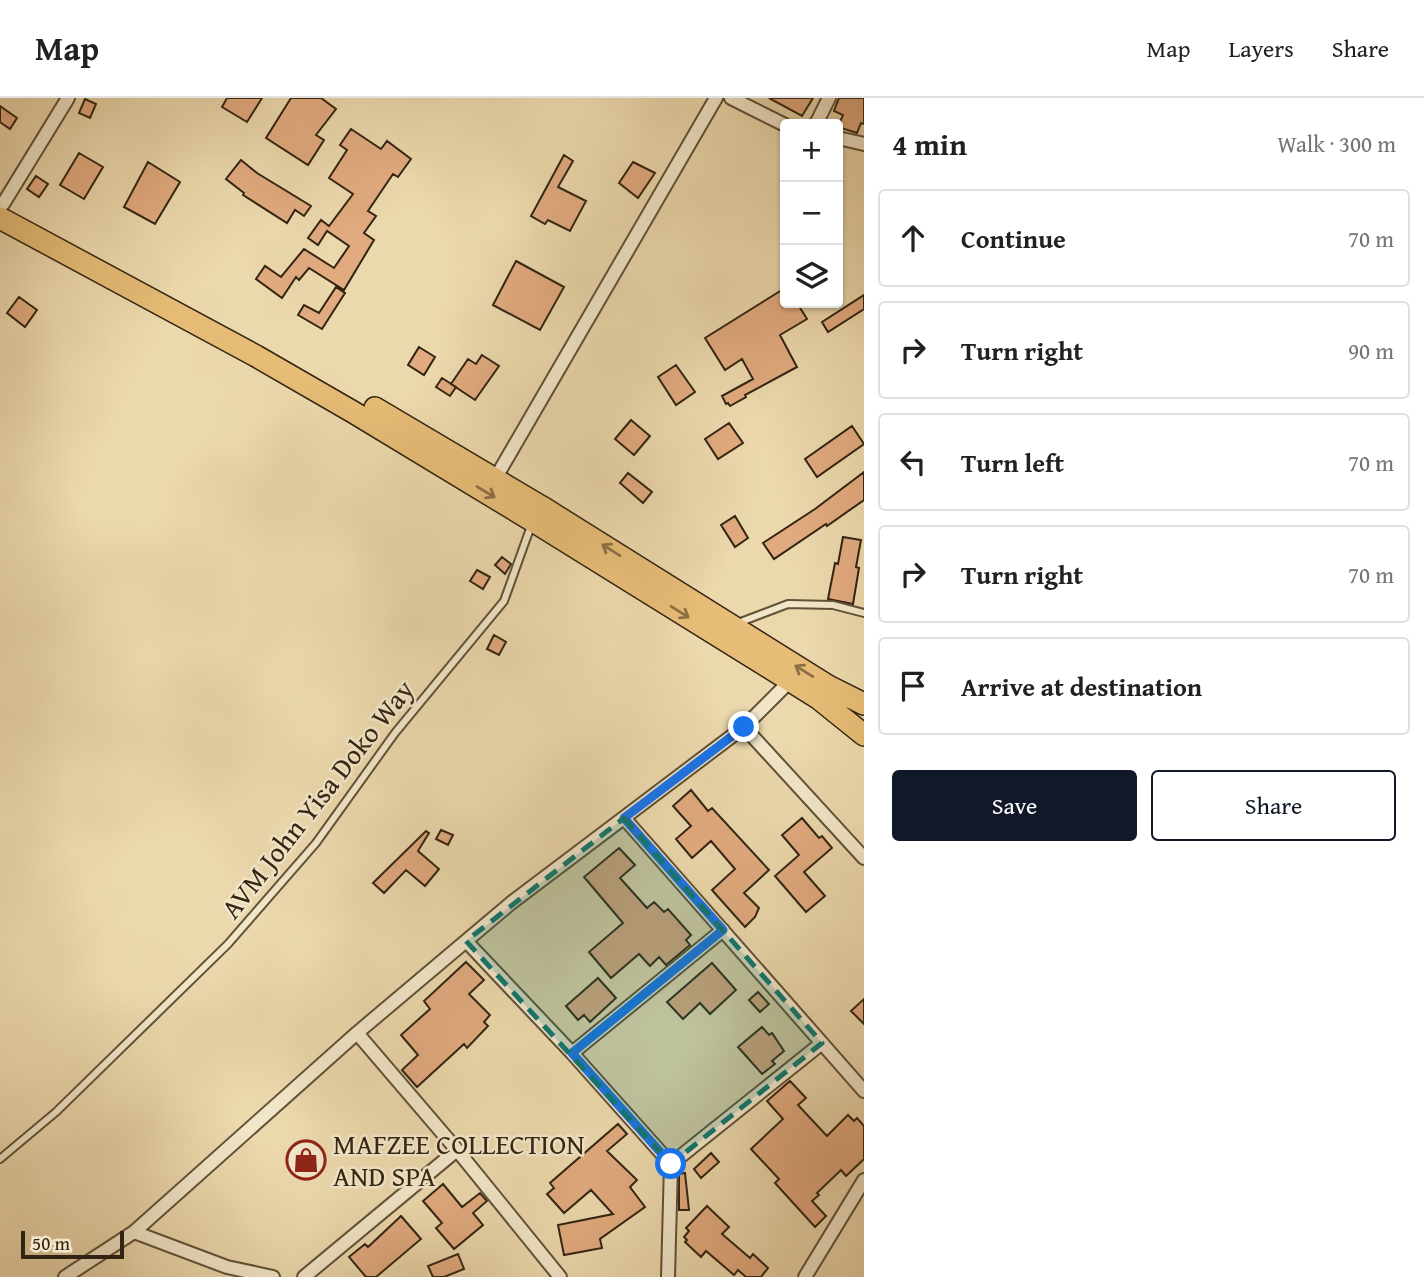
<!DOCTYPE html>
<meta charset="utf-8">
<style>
:root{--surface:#fff;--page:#f6f6f6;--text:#202124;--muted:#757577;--line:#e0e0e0;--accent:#111827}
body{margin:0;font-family:"Gentium Book Plus",serif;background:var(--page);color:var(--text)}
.controls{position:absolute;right:21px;top:21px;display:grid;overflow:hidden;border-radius:7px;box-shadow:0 2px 5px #0004}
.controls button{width:63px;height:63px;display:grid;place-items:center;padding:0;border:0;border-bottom:2px solid var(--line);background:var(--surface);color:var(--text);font:35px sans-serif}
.scale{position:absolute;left:21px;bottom:18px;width:103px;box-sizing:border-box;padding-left:7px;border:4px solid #322412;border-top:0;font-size:19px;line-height:24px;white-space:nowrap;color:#322412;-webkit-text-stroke:5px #f2e6c9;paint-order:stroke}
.stop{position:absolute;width:21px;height:21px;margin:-16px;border:5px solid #1a73e8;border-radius:50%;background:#fff}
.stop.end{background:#1a73e8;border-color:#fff;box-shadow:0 2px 7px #0008}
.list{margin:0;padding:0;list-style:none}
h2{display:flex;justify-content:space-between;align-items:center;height:91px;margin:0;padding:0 28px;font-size:30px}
h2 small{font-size:23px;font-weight:400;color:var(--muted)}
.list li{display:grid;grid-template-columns:46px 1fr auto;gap:21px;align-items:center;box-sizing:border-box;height:98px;margin:0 14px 14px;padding:0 14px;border:2px solid var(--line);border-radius:7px}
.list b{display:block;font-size:26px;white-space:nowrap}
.list em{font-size:23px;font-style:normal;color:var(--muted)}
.actions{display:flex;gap:14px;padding:21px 28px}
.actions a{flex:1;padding:16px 0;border:2px solid var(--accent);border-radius:7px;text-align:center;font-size:24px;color:var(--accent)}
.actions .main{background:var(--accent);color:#fff}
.icon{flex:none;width:38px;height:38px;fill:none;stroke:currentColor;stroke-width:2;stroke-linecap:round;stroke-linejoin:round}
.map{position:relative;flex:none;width:864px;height:1179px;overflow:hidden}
header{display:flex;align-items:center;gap:42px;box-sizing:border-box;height:98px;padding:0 35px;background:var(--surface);border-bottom:2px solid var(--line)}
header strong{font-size:33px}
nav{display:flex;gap:38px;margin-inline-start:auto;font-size:24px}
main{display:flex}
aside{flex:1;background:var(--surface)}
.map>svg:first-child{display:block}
.building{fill:#e1aa7f;stroke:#322412;stroke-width:2}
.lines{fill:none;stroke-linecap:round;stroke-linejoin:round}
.service-casing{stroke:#605138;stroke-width:10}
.minor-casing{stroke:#605138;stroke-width:16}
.trunk-casing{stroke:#322412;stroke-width:24}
.service{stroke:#f2e6c9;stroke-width:6}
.minor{stroke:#f2e6c9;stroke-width:12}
.trunk{stroke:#e6bc76;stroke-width:21}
.oneway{stroke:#8c7044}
.route{stroke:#1a73e8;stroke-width:9}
.marked{fill:#0f766e;fill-opacity:0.2;stroke:#0f766e;stroke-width:5;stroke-dasharray:14 9;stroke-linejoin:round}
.labels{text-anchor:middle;stroke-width:5;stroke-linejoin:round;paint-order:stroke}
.street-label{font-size:28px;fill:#322412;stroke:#f2e6c9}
.poi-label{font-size:28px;fill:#322412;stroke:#f2e6c9;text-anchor:start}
</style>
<header>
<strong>Map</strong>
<nav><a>Map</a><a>Layers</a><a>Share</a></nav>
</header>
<main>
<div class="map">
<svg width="864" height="1179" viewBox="0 0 864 1179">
<rect width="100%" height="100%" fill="#ebd8ac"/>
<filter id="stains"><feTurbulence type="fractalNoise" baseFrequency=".00286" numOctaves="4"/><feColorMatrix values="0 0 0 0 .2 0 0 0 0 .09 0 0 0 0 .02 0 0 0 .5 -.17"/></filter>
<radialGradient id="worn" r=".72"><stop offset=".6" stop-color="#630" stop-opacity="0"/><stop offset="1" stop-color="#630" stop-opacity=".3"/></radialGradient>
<path class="building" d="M 227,0 L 262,0 L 247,24 L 222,9 Z
M 291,0 L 321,0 L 336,11 L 316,37 L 324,42 L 308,67 L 266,40 Z
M 769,0 L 813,0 L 802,18 Z
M 839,0 L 864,0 L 864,26 L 861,25 L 857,35 L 838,29 L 843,17 L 834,13 Z
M 85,1 L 96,6 L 90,20 L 79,15 Z
M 0,8 L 17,20 L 10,31 L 0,24 Z
M 351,31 L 381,51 L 387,43 L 411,61 L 398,79 L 393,76 L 368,113 L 376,118 L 364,135 L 374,142 L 344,192 L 309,170 L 299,182 L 296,179 L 282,200 L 256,181 L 265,168 L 281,179 L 304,151 L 334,170 L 349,148 L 327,133 L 318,147 L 308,140 L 321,122 L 329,128 L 353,96 L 329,80 L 347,52 L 340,47 Z
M 79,55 L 103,69 L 84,101 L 60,87 Z
M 564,57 L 573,63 L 558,89 L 586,103 L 570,133 L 548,122 L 545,126 L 531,118 Z
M 241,62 L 257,75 L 311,108 L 304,118 L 295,112 L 287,125 L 243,97 L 244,95 L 226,81 Z
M 148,64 L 180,84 L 155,126 L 124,109 Z
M 633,64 L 655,75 L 638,100 L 619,85 Z
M 36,78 L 48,86 L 39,99 L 27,91 Z
M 516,163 L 564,189 L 540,232 L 493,207 Z
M 336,189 L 345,195 L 322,231 L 298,217 L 304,207 L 319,215 Z
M 785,190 L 785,205 L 797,205 L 807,221 L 780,237 L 797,269 L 745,297 L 746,299 L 730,308 L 728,305 L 726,306 L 722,298 L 753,281 L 742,261 L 725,272 L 705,240 Z
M 864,197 L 864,211 L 828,234 L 822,224 Z
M 19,199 L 37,212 L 25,229 L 7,215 Z
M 419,249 L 435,259 L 424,277 L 408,267 Z
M 482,257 L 499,268 L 475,302 L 451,286 L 468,261 L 476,266 Z
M 676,267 L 695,294 L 676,307 L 658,279 Z
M 442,280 L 456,289 L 450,298 L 436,289 Z
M 631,322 L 650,338 L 634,357 L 615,341 Z
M 729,325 L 743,345 L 718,361 L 705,341 Z
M 852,328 L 864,346 L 817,379 L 805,361 Z
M 864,374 L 864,402 L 827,428 L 826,426 L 774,461 L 763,445 L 815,411 Z
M 628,375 L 652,394 L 643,405 L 620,385 Z
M 735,418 L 748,440 L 735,449 L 721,427 Z
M 843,439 L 861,442 L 856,469 L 859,470 L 853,506 L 828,501 L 835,465 L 838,466 Z
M 502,459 L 511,466 L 505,476 L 495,467 Z
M 477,472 L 490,479 L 483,491 L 470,483 Z
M 494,537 L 506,544 L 499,557 L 487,551 Z
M 691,692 L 708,713 L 712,710 L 769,772 L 744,795 L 759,810 L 755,819 L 745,829 L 712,792 L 735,771 L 711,743 L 692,760 L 676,741 L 691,728 L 673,708 Z
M 802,720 L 819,740 L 822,738 L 832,750 L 804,774 L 825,798 L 806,814 L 775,778 L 799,757 L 782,737 Z
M 441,732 L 453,737 L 448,747 L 436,741 Z
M 426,733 L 429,735 L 418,753 L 439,771 L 425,788 L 406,772 L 384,795 L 373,785 Z
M 619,750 L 635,767 L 620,780 L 647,810 L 654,804 L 664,814 L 668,811 L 691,837 L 686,842 L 690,847 L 666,867 L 659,859 L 650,868 L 639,856 L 611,880 L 589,854 L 623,825 L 584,779 Z
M 466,864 L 484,882 L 469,896 L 490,917 L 484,924 L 488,928 L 467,950 L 464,946 L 417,989 L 402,972 L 418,957 L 401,937 L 430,911 L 424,903 Z
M 712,865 L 736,892 L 710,916 L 700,905 L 683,921 L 667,904 Z
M 598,880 L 616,900 L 590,924 L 584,917 L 578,922 L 566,908 Z
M 758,894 L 769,906 L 760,914 L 749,902 Z
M 864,901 L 864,926 L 851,913 Z
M 762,929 L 769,937 L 772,935 L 784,953 L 772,963 L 775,966 L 762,976 L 738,949 Z
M 790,983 L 806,1000 L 798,1007 L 827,1038 L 848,1017 L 854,1023 L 857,1020 L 864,1028 L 864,1061 L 846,1078 L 841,1072 L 817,1095 L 819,1097 L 812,1103 L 826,1118 L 815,1129 L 775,1085 L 779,1081 L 751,1051 L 783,1021 L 767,1003 Z
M 618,1026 L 627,1036 L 607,1053 L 637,1082 L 630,1089 L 645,1109 L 600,1141 L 602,1150 L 564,1157 L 558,1127 L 613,1116 L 591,1092 L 564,1115 L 547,1096 L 554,1090 L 550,1085 Z
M 711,1055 L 719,1064 L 701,1080 L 694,1071 Z
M 685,1075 L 689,1112 L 679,1112 L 679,1076 Z
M 443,1086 L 462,1109 L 480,1095 L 487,1103 L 473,1115 L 483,1127 L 454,1151 L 436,1130 L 442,1125 L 423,1103 Z
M 707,1108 L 729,1129 L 722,1136 L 750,1160 L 753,1156 L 768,1170 L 761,1179 L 746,1179 L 738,1172 L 734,1177 L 706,1153 L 701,1159 L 685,1144 L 687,1142 L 684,1139 L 689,1133 L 686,1130 Z
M 401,1118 L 421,1141 L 376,1179 L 366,1179 L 349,1159 L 365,1146 L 368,1149 Z
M 458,1156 L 464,1171 L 444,1179 L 433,1179 L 428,1168 Z"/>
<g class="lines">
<g class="service-casing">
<path id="service" d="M 738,525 L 788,506 L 833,507 L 864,515
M 0,1061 L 56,1014 L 228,846 L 316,745 L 395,635 L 504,503 L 531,428"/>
</g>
<g class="minor-casing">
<path id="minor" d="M 731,0 L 785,27
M 816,26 L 829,0
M 838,40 L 864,46
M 3,106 L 68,0
M 495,381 L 716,0
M 744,629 L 864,760
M 624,720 L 864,993
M 466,843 L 572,955 L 671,1066 L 668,1179
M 357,935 L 457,1052 L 560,1179
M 572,955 L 723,832
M 671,1066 L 822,945
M 134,1134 L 227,1169 L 273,1179
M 65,1179 L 134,1134 L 357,935 L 511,805 L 744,629 L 790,583
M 304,1179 L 457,1052
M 805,1179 L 864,1082"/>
</g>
<g class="trunk-casing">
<path id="trunk" d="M 0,120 L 256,258 L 353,314 L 533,423 L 818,600 L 864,637
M 375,310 L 542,409 L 828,588 L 864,606"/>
</g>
<use href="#service" class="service"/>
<use href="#minor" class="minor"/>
<use href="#trunk" class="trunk"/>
</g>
<defs><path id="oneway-shaft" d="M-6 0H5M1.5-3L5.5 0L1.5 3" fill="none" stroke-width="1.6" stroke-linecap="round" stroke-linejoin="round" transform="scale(1.75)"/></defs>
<g class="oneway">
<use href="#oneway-shaft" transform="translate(486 394) rotate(31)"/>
<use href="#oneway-shaft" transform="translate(611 452) rotate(-148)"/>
<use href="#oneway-shaft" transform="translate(680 514) rotate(32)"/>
<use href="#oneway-shaft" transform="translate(804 573) rotate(-148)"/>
</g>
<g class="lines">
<path class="route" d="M 671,1066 L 572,955 L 723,832 L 624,720 L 744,629"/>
</g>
<path class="marked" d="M 624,720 L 822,945 L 671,1066 L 466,843 Z"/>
<defs>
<g id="shop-ring" transform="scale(2.0125)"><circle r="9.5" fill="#f2e6c9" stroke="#8f2418" stroke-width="1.5"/><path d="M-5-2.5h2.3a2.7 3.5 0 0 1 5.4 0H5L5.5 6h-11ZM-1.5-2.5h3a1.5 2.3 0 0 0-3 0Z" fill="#8f2418"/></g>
</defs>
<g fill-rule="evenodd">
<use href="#shop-ring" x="306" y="1062"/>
</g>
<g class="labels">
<g class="street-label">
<text transform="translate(317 701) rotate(-52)" y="10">AVM John Yisa Doko Way</text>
</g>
<g class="poi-label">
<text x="333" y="1056">MAFZEE COLLECTION<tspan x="333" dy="32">AND SPA</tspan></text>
</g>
</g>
<rect width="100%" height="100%" filter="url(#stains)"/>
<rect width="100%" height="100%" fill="url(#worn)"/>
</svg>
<div class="controls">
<button>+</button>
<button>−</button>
<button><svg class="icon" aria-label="layers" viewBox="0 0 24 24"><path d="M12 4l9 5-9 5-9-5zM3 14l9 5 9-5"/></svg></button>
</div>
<div class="scale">50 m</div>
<div class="stop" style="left:671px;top:1066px"></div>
<div class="stop end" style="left:744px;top:629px"></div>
</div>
<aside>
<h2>4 min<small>Walk · 300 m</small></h2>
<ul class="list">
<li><svg class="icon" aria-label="ahead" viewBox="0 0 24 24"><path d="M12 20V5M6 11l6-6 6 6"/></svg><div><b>Continue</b></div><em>70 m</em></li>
<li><svg class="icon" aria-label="right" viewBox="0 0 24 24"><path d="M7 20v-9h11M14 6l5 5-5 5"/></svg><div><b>Turn right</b></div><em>90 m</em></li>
<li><svg class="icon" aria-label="left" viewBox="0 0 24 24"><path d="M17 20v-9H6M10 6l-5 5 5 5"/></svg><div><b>Turn left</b></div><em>70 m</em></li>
<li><svg class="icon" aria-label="right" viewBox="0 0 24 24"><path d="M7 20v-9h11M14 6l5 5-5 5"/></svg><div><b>Turn right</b></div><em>70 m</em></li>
<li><svg class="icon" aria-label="arrive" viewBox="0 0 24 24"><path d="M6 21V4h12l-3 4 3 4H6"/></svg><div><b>Arrive at destination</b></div></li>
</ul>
<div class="actions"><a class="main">Save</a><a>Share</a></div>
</aside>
</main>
